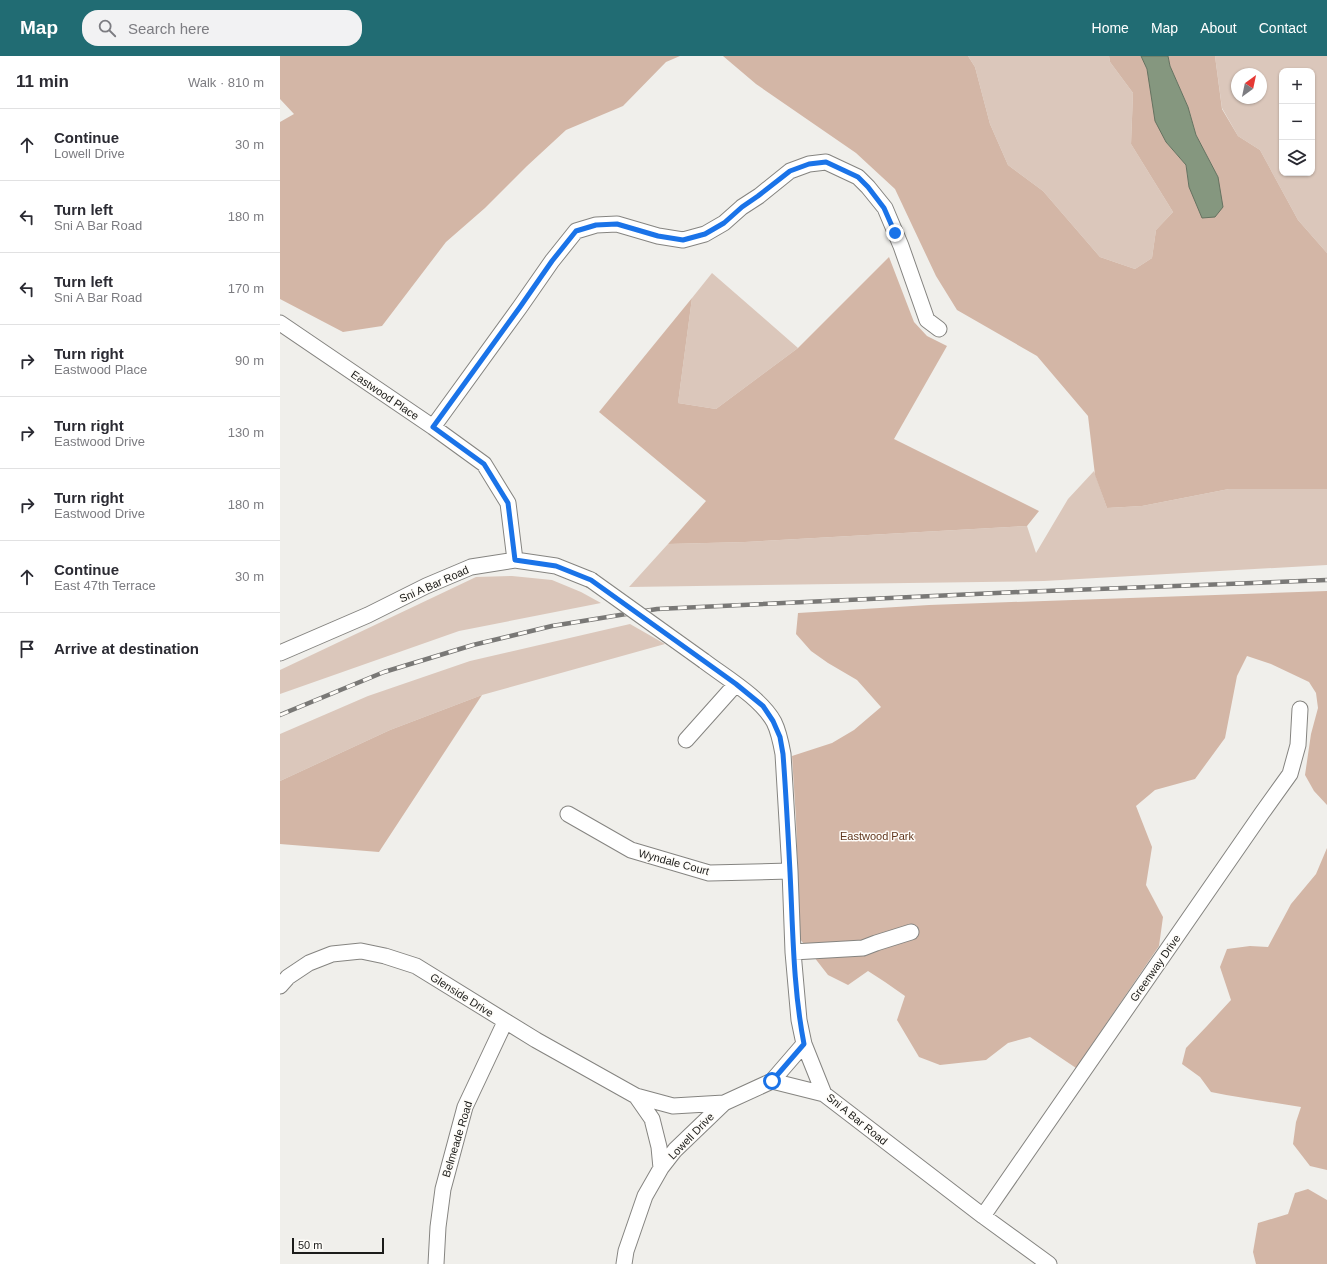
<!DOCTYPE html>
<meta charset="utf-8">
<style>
:root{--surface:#fff;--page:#f2f2f3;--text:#2b2b33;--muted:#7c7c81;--line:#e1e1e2;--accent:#216c73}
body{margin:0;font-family:Arial,sans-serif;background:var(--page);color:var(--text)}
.controls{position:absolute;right:12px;top:12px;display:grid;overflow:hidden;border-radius:8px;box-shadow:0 1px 3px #0004}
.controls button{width:36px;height:36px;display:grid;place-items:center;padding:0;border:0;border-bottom:1px solid var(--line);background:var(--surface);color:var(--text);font:20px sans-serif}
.compass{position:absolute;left:951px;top:12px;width:36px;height:36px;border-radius:50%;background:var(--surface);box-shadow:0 1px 3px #0004;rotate:33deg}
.scale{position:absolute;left:12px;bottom:10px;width:92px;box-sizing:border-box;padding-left:4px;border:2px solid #1b1b19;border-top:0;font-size:11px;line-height:14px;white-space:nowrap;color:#1b1b19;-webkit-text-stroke:3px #fefcf8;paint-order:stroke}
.stop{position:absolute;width:12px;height:12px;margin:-9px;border:3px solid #1a73e8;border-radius:50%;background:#fff}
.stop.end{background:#1a73e8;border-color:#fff;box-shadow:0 1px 4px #0008}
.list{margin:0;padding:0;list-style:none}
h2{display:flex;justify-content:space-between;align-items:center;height:52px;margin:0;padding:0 16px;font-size:17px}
h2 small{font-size:13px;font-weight:400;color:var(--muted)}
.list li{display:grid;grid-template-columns:26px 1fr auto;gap:12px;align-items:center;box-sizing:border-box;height:72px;padding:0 16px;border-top:1px solid var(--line)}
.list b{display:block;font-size:15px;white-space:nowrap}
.list p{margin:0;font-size:13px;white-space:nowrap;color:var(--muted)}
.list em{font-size:13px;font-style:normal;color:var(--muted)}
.icon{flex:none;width:22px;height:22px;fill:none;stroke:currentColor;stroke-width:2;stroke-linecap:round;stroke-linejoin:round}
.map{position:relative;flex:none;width:1047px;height:1208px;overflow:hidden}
header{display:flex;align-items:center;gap:24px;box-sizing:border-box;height:56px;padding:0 20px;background:var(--accent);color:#fff}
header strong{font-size:19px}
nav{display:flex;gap:22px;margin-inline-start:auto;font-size:14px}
.search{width:280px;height:36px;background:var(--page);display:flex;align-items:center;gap:10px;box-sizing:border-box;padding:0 14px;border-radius:16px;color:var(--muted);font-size:15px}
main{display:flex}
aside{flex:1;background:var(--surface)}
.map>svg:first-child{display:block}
.green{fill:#dbc7bb;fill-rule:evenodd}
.forest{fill:#d3b6a6}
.water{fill:#85977f;stroke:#657260}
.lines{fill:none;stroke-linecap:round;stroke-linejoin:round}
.minor-casing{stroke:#858480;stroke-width:17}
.minor{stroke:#fff;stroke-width:15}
.rail-casing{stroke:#797876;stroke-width:4.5}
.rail{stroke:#fefcf8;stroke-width:3;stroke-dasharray:9;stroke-linecap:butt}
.minor-bridge-casing{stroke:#858480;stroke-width:17;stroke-linecap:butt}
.minor-bridge{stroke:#fff;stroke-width:15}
.route{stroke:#1a73e8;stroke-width:5}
.labels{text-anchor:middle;stroke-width:3;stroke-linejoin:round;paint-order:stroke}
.street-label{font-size:11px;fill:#1b1b19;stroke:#fefcf8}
.park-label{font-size:11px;fill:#61371e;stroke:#fefcf8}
</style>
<header>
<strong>Map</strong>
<div class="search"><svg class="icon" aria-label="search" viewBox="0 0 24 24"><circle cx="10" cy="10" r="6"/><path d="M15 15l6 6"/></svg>Search here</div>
<nav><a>Home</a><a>Map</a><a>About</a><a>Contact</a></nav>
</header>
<main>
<aside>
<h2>11 min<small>Walk · 810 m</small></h2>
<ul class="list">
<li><svg class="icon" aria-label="ahead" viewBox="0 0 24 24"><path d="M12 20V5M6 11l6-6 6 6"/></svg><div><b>Continue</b><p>Lowell Drive</p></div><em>30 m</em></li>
<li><svg class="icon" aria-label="left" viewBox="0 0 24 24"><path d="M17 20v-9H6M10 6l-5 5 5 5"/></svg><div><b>Turn left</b><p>Sni A Bar Road</p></div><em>180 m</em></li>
<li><svg class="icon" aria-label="left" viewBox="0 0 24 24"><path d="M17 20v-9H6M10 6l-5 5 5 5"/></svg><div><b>Turn left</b><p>Sni A Bar Road</p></div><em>170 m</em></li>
<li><svg class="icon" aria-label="right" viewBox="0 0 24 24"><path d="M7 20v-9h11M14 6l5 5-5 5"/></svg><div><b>Turn right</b><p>Eastwood Place</p></div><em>90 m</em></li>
<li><svg class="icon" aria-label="right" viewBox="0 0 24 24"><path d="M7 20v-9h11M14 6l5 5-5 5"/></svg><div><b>Turn right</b><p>Eastwood Drive</p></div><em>130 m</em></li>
<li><svg class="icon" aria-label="right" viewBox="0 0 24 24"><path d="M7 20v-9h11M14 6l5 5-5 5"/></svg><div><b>Turn right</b><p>Eastwood Drive</p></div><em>180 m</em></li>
<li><svg class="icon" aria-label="ahead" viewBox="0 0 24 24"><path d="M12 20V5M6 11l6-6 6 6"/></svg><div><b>Continue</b><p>East 47th Terrace</p></div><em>30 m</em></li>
<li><svg class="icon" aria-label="arrive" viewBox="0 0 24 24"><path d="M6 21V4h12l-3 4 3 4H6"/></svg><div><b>Arrive at destination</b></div></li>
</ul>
</aside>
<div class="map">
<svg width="1047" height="1208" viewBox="0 0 1047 1208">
<rect width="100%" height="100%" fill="#f0efeb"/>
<path class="green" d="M 688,0 L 829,0 L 830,6 L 853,37 L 851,88 L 893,156 L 876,174 L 872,202 L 855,213 L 820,201 L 763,135 L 728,109 L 710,68 L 695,11 Z
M 935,0 L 1047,0 L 1047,197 L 1018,164 L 980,94 L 958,80 L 942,52 ZM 1002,15 L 1032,15 L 1032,117 L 1002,117 ZM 957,18 L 981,18 L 981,42 L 957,42 Z
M 432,217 L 518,292 L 436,353 L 398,347 L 412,242 Z
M 814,415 L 827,452 L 862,450 L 949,433 L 1047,433 L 1047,509 L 764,525 L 349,531 L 388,488 L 465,486 L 747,470 L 756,497 L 788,443 Z
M 232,520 L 272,524 L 301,536 L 321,547 L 179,575 L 0,638 L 0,614 L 196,521 Z
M 350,568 L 385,588 L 202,639 L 110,674 L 0,725 L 0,678 L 88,640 L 190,605 Z"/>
<path class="forest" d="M 0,0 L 400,0 L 386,6 L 343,50 L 286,74 L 247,110 L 205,152 L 166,186 L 102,270 L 63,276 L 0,243 L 0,66 L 14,58 L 0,43 Z
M 443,0 L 688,0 L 695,11 L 710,68 L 728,109 L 763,135 L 820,201 L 855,213 L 872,202 L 876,174 L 893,156 L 851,88 L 853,37 L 830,6 L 829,0 L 861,0 L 867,13 L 872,38 L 886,86 L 906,109 L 909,131 L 938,121 L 916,79 L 908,51 L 890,10 L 888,0 L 935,0 L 942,53 L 958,80 L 980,94 L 1018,164 L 1047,197 L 1047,433 L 949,433 L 862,450 L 827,452 L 815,419 L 808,360 L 757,300 L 677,254 L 656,220 L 615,133 L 576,97 L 476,28 Z
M 609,201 L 634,266 L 647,280 L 667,290 L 614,383 L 759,455 L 747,470 L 465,486 L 388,488 L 426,445 L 319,356 L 412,242 L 398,347 L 436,353 L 518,292 Z
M 1047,535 L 1047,749 L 1034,735 L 1025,719 L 1031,678 L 1038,652 L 1036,637 L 1029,626 L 991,608 L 967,600 L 957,620 L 945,682 L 915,723 L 875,734 L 856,750 L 872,791 L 866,829 L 883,861 L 879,890 L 796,1012 L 750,981 L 728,987 L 706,1004 L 660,1009 L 639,1001 L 617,964 L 625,940 L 605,926 L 588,915 L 568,929 L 548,919 L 520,883 L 516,763 L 512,700 L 552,687 L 574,674 L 601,651 L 577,624 L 548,607 L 531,595 L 516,578 L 518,557 L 649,549 Z
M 202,639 L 99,796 L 0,788 L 0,725 L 110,674 Z
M 1047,792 L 1047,1114 L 1030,1110 L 1013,1088 L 1016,1066 L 1021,1051 C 991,1046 961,1042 931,1036 L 920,1021 L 902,1008 L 906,992 L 927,970 L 951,944 L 940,911 L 947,893 L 970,890 L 988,891 L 1011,848 L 1036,818 Z
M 1028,1133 L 1047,1144 L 1047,1208 L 976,1208 L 973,1196 L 978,1167 L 1008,1158 L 1015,1137 Z"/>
<path class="water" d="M 861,0 L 888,0 L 890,10 L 908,51 L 916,79 L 938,121 L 943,151 L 935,161 L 922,162 L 909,131 L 906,109 L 886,86 L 875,65 L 867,13 Z"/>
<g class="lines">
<g class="minor-casing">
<path id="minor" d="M 0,267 L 153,371 L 204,408 L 228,447 L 235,504
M 153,371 L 240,251 L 272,205 L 296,175 L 316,169 L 337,168 L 378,180 L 403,184 L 425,178 L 444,167 L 462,151 L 479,140 L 510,115 L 529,108 L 546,106 L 578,121 L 588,131 L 605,152 L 621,190 L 647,264 L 659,273
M 0,597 L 88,559 L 146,530 L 191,511 L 235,504 L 276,510 L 311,524
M 424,605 C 445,621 481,642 494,666 C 499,676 501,687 503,698 L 510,815 L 513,896 L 519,964 L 524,988 L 544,1038 L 703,1160 L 769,1208
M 406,684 L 456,628
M 288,758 L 351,794 L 429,817 L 510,815
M 513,896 L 583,892 L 596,887 L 631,876
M 0,930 L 8,921 L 29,907 L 52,898 L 81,895 L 105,900 L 136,910 L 256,984 L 356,1040 L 393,1050 L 444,1047
M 492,1025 L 524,988
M 356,1040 L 372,1063 L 379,1091 L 381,1112
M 703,1160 L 982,757 L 1010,718 L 1018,689 L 1020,653
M 156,1208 L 158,1171 L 163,1133 L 185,1051 L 225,966
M 344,1208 L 346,1195 L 365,1140 L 381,1112 L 395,1094 L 444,1047 L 492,1025 L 544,1038"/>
</g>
<use href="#minor" class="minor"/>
<g class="rail-casing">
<path id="rail" d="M 0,659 L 104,616 L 193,589 L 272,570 L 377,553 L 740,536 L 1047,524"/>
</g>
<use href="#rail" class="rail"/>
<g class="minor-bridge-casing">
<path id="minor-bridge" d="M 311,524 L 424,605"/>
</g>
<use href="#minor-bridge" class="minor-bridge"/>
</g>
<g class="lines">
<path class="route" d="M 492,1025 L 524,988 C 513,931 513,874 510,816 C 508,777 506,737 503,698 L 500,681 L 493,665 L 483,650 L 456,628 L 424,605 L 311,524 L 276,510 L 235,504 L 228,447 L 204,408 L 153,371 L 240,251 L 272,205 L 296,175 L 316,169 L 337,168 L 378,180 L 403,184 L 425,178 L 444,167 L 462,151 L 478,140 L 510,115 L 529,108 L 546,106 L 578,121 L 588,131 L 604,152 L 615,177"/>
</g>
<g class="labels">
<g class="street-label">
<text transform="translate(105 339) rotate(34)" y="4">Eastwood Place</text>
<text transform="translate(154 528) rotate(-24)" y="4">Sni A Bar Road</text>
<text transform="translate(394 806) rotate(15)" y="4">Wyndale Court</text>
<text transform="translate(875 912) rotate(-55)" y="4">Greenway Drive</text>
<text transform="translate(182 939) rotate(32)" y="4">Glenside Drive</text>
<text transform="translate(577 1063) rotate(39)" y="4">Sni A Bar Road</text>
<text transform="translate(411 1080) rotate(-46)" y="4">Lowell Drive</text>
<text transform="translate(177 1083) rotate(-73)" y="4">Belmeade Road</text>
</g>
<g class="park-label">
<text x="597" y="784">Eastwood Park</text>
</g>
</g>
</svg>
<div class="controls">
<button>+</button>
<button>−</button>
<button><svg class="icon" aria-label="layers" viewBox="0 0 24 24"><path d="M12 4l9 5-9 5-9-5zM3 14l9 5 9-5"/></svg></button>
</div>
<svg class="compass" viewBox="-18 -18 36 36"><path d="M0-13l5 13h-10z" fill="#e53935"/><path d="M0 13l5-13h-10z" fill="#7c7c81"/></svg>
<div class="scale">50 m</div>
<div class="stop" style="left:492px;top:1025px"></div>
<div class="stop end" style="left:615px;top:177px"></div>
</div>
</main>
